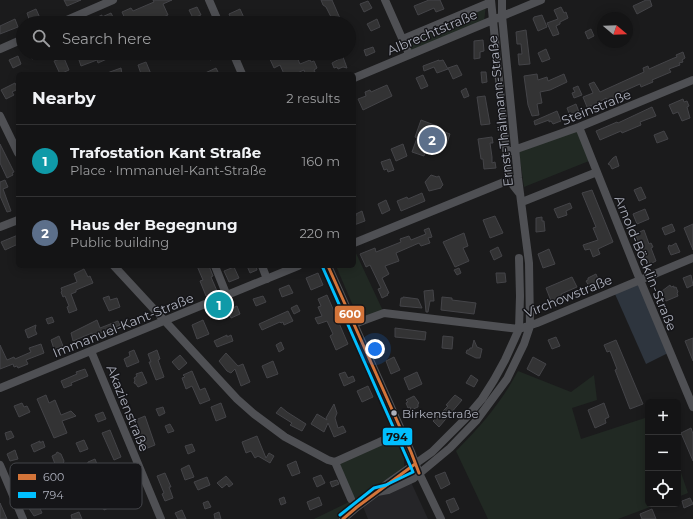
<!DOCTYPE html>
<meta charset="utf-8">
<style>
:root{--surface:#141415;--page:#212122;--text:#f1f3f6;--muted:#9d9ea0;--line:#333334;--accent:#7c3aed}
body{margin:0;font-family:Montserrat,sans-serif;background:var(--page);color:var(--text)}
.controls{position:absolute;right:12px;bottom:12px;display:grid;overflow:hidden;border-radius:6px;box-shadow:0 2px 10px #0003}
.controls button{width:36px;height:36px;display:grid;place-items:center;padding:0;border:0;border-bottom:1px solid var(--line);background:var(--surface);color:var(--text);font:20px sans-serif}
.compass{position:absolute;left:597px;top:12px;width:36px;height:36px;border-radius:50%;background:var(--surface);box-shadow:0 2px 10px #0003;rotate:109deg}
.you{position:absolute;left:375px;top:349px;width:14px;height:14px;margin:-10px;border:3px solid #fff;border-radius:50%;background:#1a73e8;box-shadow:0 0 0 6px #1a73e833}
.badge{display:grid;place-items:center;width:26px;height:26px;border-radius:50%;background:var(--accent);color:#fff;font-size:13px;font-weight:700}
.pin{position:absolute;translate:-50% -50%;border:2px solid #fff;box-shadow:0 1px 4px #0006}
.list{margin:0;padding:0;list-style:none}
h2{display:flex;justify-content:space-between;align-items:center;height:52px;margin:0;padding:0 16px;font-size:17px}
h2 small{font-size:13px;font-weight:400;color:var(--muted)}
.list li{display:grid;grid-template-columns:26px 1fr auto;gap:12px;align-items:center;box-sizing:border-box;height:72px;padding:0 16px;border-top:1px solid var(--line)}
.list b{display:block;font-size:15px;white-space:nowrap}
.list p{margin:0;font-size:13px;white-space:nowrap;color:var(--muted)}
.list em{font-size:13px;font-style:normal;color:var(--muted)}
.icon{flex:none;width:22px;height:22px;fill:none;stroke:currentColor;stroke-width:2;stroke-linecap:round;stroke-linejoin:round}
.map{position:relative;flex:none;width:693px;height:519px;overflow:hidden}
.search{position:absolute;background:var(--surface);box-shadow:0 2px 10px #0003;left:16px;top:16px;width:340px;height:44px;display:flex;align-items:center;gap:10px;box-sizing:border-box;padding:0 14px;border-radius:22px;color:var(--muted);font-size:15px}
.panel{position:absolute;background:var(--surface);box-shadow:0 2px 10px #0003;left:16px;top:72px;width:340px;height:196px;border-radius:6px}
.map>svg:first-child{display:block}
.built{fill:#252528}
.green{fill:#212923}
.water{fill:#2e353e}
.building{fill:#333334;stroke:#444448}
.lines{fill:none;stroke-linecap:round;stroke-linejoin:round}
.minor{stroke:#4f5054;stroke-width:8}
.bus-1-casing{stroke:#151518;stroke-width:6}
.bus-2-casing{stroke:#151518;stroke-width:6}
.bus-1{stroke:#d37439;stroke-width:3}
.bus-2{stroke:#00bfff;stroke-width:3}
.bus-dot{fill:#adb0bc;stroke:#151518;stroke-width:1.5}
.labels{text-anchor:middle;stroke-width:3;stroke-linejoin:round;paint-order:stroke}
.bus-label{font-size:12px;fill:#adb0bc;stroke:#151518;text-anchor:start}
.street-label{font-size:13px;fill:#adb0bc;stroke:#151518}
.key{fill:#151518;stroke:#434449;stroke-width:1}
.key-label{font-size:11px;fill:#adb0bc}
.line-badge{stroke:#151518;stroke-width:1.5}
.badge-label{font-size:11px;text-anchor:middle;font-weight:bold;fill:#fff}
.pale-badge-label{font-size:11px;text-anchor:middle;font-weight:bold;fill:#111}
</style>
<div class="map">
<svg width="693" height="519" viewBox="0 0 693 519">
<rect width="100%" height="100%" fill="#1b1b1c"/>
<path class="built" d="M 404,467 L 428,519 L 368,519 L 360,499 Z"/>
<path class="green" d="M 486,5 L 484,22 L 409,53 L 403,40 Z
M 577,130 L 589,161 L 524,187 L 519,152 Z
M 354,251 L 355,251 L 384,313 L 360,322 L 336,266 L 354,266 Z
M 518,371 L 571,392 L 594,375 L 597,400 L 572,408 L 581,439 L 648,417 L 648,504 L 658,504 L 618,519 L 488,519 L 456,451 C 481,426 501,403 518,371 Z
M 397,439 L 404,454 L 404,467 L 355,502 L 339,465 L 340,461 Z
M 678,464 L 688,493 L 678,497 Z
M 349,502 L 352,506 L 338,519 L 314,519 Z"/>
<path class="water" d="M 641,283 L 670,352 L 646,364 L 615,294 Z"/>
<path class="building" d="M 64,0 L 81,0 L 67,6 Z
M 153,0 L 172,0 L 163,4 L 168,15 L 156,20 L 157,23 L 133,23 L 132,19 L 126,21 L 122,12 L 131,8 L 133,11 L 154,2 Z
M 321,0 L 332,0 L 342,23 L 319,23 L 331,17 L 326,7 L 323,5 Z
M 429,0 L 440,0 L 444,9 L 436,12 L 434,8 L 418,15 L 414,6 Z
M 646,0 L 650,0 L 652,6 L 637,14 L 633,6 Z
M 368,1 L 372,8 L 364,12 L 360,4 Z
M 197,7 L 201,15 L 193,18 L 189,10 Z
M 561,7 L 564,13 L 566,12 L 568,18 L 560,22 L 560,24 L 556,26 L 559,34 L 553,36 L 547,23 L 558,19 L 554,10 Z
M 36,9 L 40,18 L 30,22 L 27,13 Z
M 240,9 L 245,20 L 239,23 L 233,23 L 229,14 Z
M 111,13 L 116,23 L 84,23 L 102,15 L 102,17 Z
M 542,15 L 547,27 L 538,31 L 533,19 L 534,17 Z
M 179,17 L 182,23 L 166,23 Z
M 15,19 L 18,27 L 0,34 L 0,26 Z
M 377,19 L 380,27 L 371,31 L 367,24 Z
M 591,29 L 594,36 L 588,39 L 585,32 Z
M 526,30 L 530,64 L 519,65 L 518,54 L 522,54 L 521,44 L 517,44 L 516,32 Z
M 483,40 L 484,51 L 480,52 L 480,58 L 474,59 L 474,41 Z
M 373,47 L 375,52 L 366,56 L 364,50 Z
M 546,49 L 550,59 L 542,62 L 538,53 Z
M 683,52 L 685,58 L 682,60 L 683,62 L 679,63 L 680,65 L 669,69 L 671,72 L 652,80 L 653,82 L 641,87 L 640,84 L 615,95 L 616,98 L 607,102 L 606,98 L 595,105 L 587,107 L 583,97 L 593,93 L 589,84 L 594,82 L 600,92 L 644,72 L 643,68 L 648,66 L 649,69 L 674,58 L 677,57 L 676,55 Z
M 30,53 L 46,53 L 32,59 Z
M 89,53 L 107,53 L 109,58 L 98,63 L 97,60 L 81,66 L 78,57 Z
M 207,53 L 215,53 L 216,57 L 210,60 Z
M 279,53 L 295,53 L 300,64 L 310,60 L 311,62 L 314,61 L 317,68 L 314,70 L 315,72 L 305,74 L 304,70 L 295,74 L 284,74 L 280,65 L 274,68 L 269,57 Z
M 18,56 L 21,64 L 13,68 L 9,60 Z
M 343,57 L 347,68 L 343,67 L 338,69 L 337,67 L 334,68 L 332,63 Z
M 63,58 L 64,58 L 69,70 L 60,74 L 54,61 Z
M 439,60 L 439,61 L 443,60 L 448,69 L 437,73 L 434,67 L 424,71 L 423,66 Z
M 146,62 L 151,74 L 141,74 L 138,65 Z
M 457,65 L 462,75 L 453,79 L 448,68 Z
M 121,68 L 122,74 L 107,74 L 107,73 Z
M 216,68 L 219,74 L 203,74 Z
M 481,72 L 486,72 L 487,82 L 482,83 Z
M 537,74 L 538,80 L 547,77 L 548,81 L 564,74 L 567,82 L 550,90 L 540,92 L 542,103 L 537,104 L 539,115 L 532,116 L 528,105 L 524,76 Z
M 423,75 L 428,86 L 421,89 L 416,78 Z
M 15,83 L 18,89 L 12,92 L 14,95 L 6,99 L 1,90 Z
M 387,85 L 392,96 L 363,110 L 358,99 L 366,96 L 365,92 L 370,90 L 371,92 Z
M 578,86 L 582,95 L 574,98 L 572,93 L 575,92 L 573,88 Z
M 466,88 L 469,96 L 464,98 L 461,91 Z
M 485,96 L 490,124 L 481,125 L 477,97 Z
M 683,99 L 684,102 L 687,101 L 689,106 L 687,107 L 690,118 L 682,121 L 678,112 L 673,114 L 669,105 Z
M 576,104 L 579,112 L 570,116 L 567,108 Z
M 652,107 L 656,116 L 640,122 L 641,125 L 622,133 L 621,131 L 600,140 L 596,131 L 617,122 L 618,123 Z
M 557,111 L 561,121 L 553,124 L 551,121 L 549,122 L 549,120 L 535,125 L 534,121 Z
M 421,120 L 437,126 L 437,129 L 450,134 L 446,146 L 440,143 L 438,149 L 432,152 L 426,149 L 424,156 L 412,152 L 417,138 L 415,137 Z
M 664,131 L 668,139 L 657,143 L 654,135 Z
M 492,137 L 493,143 L 490,143 L 492,157 L 492,163 L 495,162 L 496,168 L 484,169 L 483,159 L 481,159 L 478,139 Z
M 0,144 L 14,172 L 12,173 L 13,175 L 7,178 L 0,163 Z
M 403,144 L 407,156 L 396,161 L 391,149 Z
M 616,156 L 619,166 L 612,169 L 610,165 L 608,164 L 613,158 Z
M 390,159 L 394,170 L 388,172 L 387,169 L 384,170 L 381,162 Z
M 431,175 L 437,177 L 439,176 L 443,185 L 441,187 L 441,188 L 429,191 L 425,182 Z
M 5,180 L 8,187 L 3,189 L 11,211 L 7,212 L 0,196 L 0,182 Z
M 641,187 L 646,198 L 639,201 L 634,190 Z
M 592,190 L 613,242 L 598,249 L 600,254 L 593,257 L 590,249 L 585,250 L 583,245 L 598,240 L 593,228 L 596,227 L 582,193 Z
M 422,193 L 425,201 L 401,211 L 397,201 L 407,197 L 408,199 Z
M 386,200 L 390,210 L 382,214 L 378,204 Z
M 570,203 L 572,208 L 566,211 L 567,215 L 558,218 L 554,209 Z
M 645,209 L 649,219 L 637,224 L 633,214 Z
M 362,211 L 365,221 L 354,225 L 354,217 L 356,216 L 356,214 Z
M 495,216 L 503,233 L 490,238 L 483,220 Z
M 542,217 L 542,221 L 544,221 L 545,231 L 536,232 L 536,218 Z
M 672,224 L 675,231 L 665,235 L 662,228 Z
M 693,224 L 693,250 L 684,228 Z
M 429,228 L 432,237 L 428,238 L 430,243 L 421,246 L 419,243 L 396,253 L 399,261 L 385,266 L 389,274 L 382,278 L 389,293 L 387,294 L 388,295 L 382,298 L 378,289 L 381,288 L 370,265 L 366,267 L 360,254 L 375,248 L 376,252 L 401,242 L 400,239 L 409,236 L 411,240 L 426,234 L 424,230 Z
M 644,230 L 649,244 L 651,243 L 653,247 L 651,248 L 656,261 L 648,265 L 635,234 Z
M 464,233 L 468,246 L 463,248 L 469,261 L 455,267 L 443,242 Z
M 18,235 L 18,244 L 5,250 L 1,242 Z
M 676,243 L 680,252 L 671,255 L 668,248 L 669,245 L 671,246 Z
M 498,247 L 502,256 L 494,260 L 490,251 Z
M 549,249 L 555,264 L 543,268 L 538,254 Z
M 197,266 L 209,266 L 213,276 L 211,277 L 217,291 L 206,296 L 200,281 L 203,280 Z
M 247,266 L 256,266 L 257,270 L 250,273 Z
M 234,267 L 239,278 L 229,282 L 224,271 Z
M 459,268 L 461,273 L 457,275 L 454,270 Z
M 84,269 L 88,277 L 90,276 L 93,283 L 76,290 L 76,292 L 71,294 L 77,310 L 69,313 L 67,307 L 69,306 L 65,296 L 63,297 L 61,292 L 62,291 L 61,288 L 77,282 L 74,274 Z
M 318,273 L 323,285 L 311,290 L 306,278 Z
M 496,273 L 505,273 L 506,282 L 497,283 Z
M 596,274 L 600,284 L 592,287 L 591,285 L 589,286 L 586,281 L 588,280 L 588,278 Z
M 691,275 L 693,285 L 687,288 L 683,278 Z
M 572,277 L 577,287 L 561,294 L 562,296 L 551,301 L 546,288 Z
M 289,285 L 293,293 L 282,297 L 279,289 Z
M 670,285 L 671,287 L 674,286 L 674,288 L 676,287 L 678,292 L 677,293 L 678,296 L 666,301 L 662,291 Z
M 433,290 L 434,301 L 430,301 L 428,312 L 426,312 L 424,291 Z
M 327,295 L 348,344 L 336,350 L 330,336 L 333,334 L 327,321 L 318,324 L 315,318 L 322,316 L 318,307 L 321,306 L 318,299 Z
M 109,296 L 110,300 L 117,298 L 120,307 L 109,311 L 103,298 Z
M 263,296 L 266,302 L 256,306 L 253,299 Z
M 403,297 L 418,299 L 422,308 L 400,306 L 401,298 L 403,298 Z
M 442,297 L 452,298 L 452,300 L 476,303 L 474,314 L 441,310 Z
M 297,305 L 300,311 L 294,314 L 291,308 Z
M 237,306 L 240,314 L 231,318 L 228,310 Z
M 288,311 L 293,321 L 284,325 L 283,322 L 281,323 L 280,322 L 262,330 L 259,324 Z
M 52,317 L 54,322 L 48,324 L 46,319 Z
M 97,320 L 100,328 L 118,321 L 120,325 L 116,327 L 117,328 L 111,330 L 111,329 L 93,336 L 92,333 L 73,341 L 71,333 Z
M 203,320 L 209,334 L 197,339 L 192,325 Z
M 36,325 L 35,330 L 37,334 L 28,338 L 25,330 Z
M 395,328 L 426,332 L 425,340 L 395,337 Z
M 227,335 L 227,337 L 231,335 L 233,341 L 217,347 L 214,341 Z
M 59,336 L 63,346 L 54,349 L 51,340 Z
M 443,336 L 453,337 L 452,349 L 442,348 Z
M 556,337 L 560,346 L 552,349 L 548,340 Z
M 693,338 L 693,361 L 685,341 Z
M 474,340 L 477,347 L 482,349 L 480,358 L 476,358 L 466,353 L 467,350 L 469,350 L 470,348 L 472,348 Z
M 616,340 L 643,404 L 630,409 L 615,370 L 617,369 L 610,351 L 607,352 L 604,345 Z
M 281,342 L 284,349 L 279,352 L 276,345 Z
M 41,344 L 44,353 L 26,360 L 28,364 L 18,368 L 17,366 L 14,367 L 13,364 L 0,369 L 0,345 L 7,360 L 14,357 L 15,359 L 31,352 L 29,348 Z
M 134,350 L 139,362 L 127,367 L 124,359 L 130,356 L 129,352 Z
M 157,350 L 160,359 L 158,360 L 164,377 L 156,380 L 149,362 L 151,362 L 148,354 Z
M 226,353 L 238,366 L 243,364 L 250,382 L 241,386 L 235,369 L 231,373 L 227,371 L 219,361 Z
M 180,355 L 187,363 L 179,370 L 172,362 Z
M 394,357 L 400,370 L 391,374 L 386,361 Z
M 533,357 L 546,364 L 539,376 L 527,369 Z
M 273,361 L 278,374 L 267,378 L 262,366 Z
M 85,369 L 88,376 L 71,383 L 72,385 L 64,388 L 61,381 L 77,374 L 76,372 Z
M 192,371 L 200,390 L 205,388 L 210,400 L 200,404 L 192,386 L 186,389 L 182,378 L 185,377 L 183,375 Z
M 142,372 L 147,383 L 138,387 L 136,384 L 134,383 L 135,380 L 134,378 L 137,376 L 136,374 Z
M 345,372 L 348,378 L 353,376 L 355,381 L 344,386 L 339,374 Z
M 417,372 L 422,384 L 409,390 L 404,378 Z
M 471,375 L 478,380 L 474,387 L 466,383 Z
M 368,386 L 373,397 L 362,402 L 357,391 Z
M 46,395 L 49,403 L 55,400 L 61,415 L 71,411 L 76,416 L 62,421 L 67,433 L 54,438 L 37,399 Z
M 455,395 L 462,400 L 439,427 L 433,421 L 448,406 L 446,405 Z
M 414,396 L 419,403 L 418,404 L 418,407 L 411,410 L 410,407 L 408,408 L 406,403 L 408,402 L 406,400 Z
M 22,403 L 24,407 L 27,406 L 30,412 L 19,417 L 14,406 Z
M 221,403 L 226,417 L 216,421 L 211,407 Z
M 604,403 L 609,417 L 605,419 L 606,423 L 595,428 L 588,410 Z
M 334,404 L 337,413 L 335,418 L 338,428 L 343,426 L 346,432 L 334,437 L 328,423 L 324,432 L 311,424 L 317,414 L 327,420 L 326,418 Z
M 163,407 L 165,413 L 159,416 L 156,409 Z
M 281,407 L 287,412 L 306,424 L 302,431 L 290,425 L 292,423 L 276,413 Z
M 103,412 L 106,419 L 98,422 L 95,415 Z
M 145,416 L 155,445 L 145,449 L 133,421 Z
M 170,424 L 174,431 L 168,433 L 165,426 Z
M 691,428 L 693,434 L 693,461 L 681,433 Z
M 110,430 L 121,457 L 114,460 L 102,433 Z
M 11,431 L 14,437 L 7,440 L 5,433 Z
M 257,436 L 266,458 L 269,453 L 274,456 L 270,463 L 258,456 L 255,458 L 251,451 L 246,453 L 242,442 Z
M 84,440 L 88,449 L 80,452 L 76,443 Z
M 40,441 L 40,443 L 43,441 L 45,447 L 34,452 L 31,445 Z
M 192,444 L 195,451 L 188,454 L 185,446 Z
M 15,450 L 18,459 L 10,461 L 7,454 Z
M 57,452 L 61,454 L 64,461 L 61,470 L 64,471 L 66,476 L 54,482 L 51,475 L 58,472 L 52,456 L 56,454 Z
M 95,459 L 105,485 L 98,488 L 91,471 L 87,466 L 88,462 Z
M 296,461 L 300,473 L 292,476 L 287,465 Z
M 189,465 L 194,477 L 185,480 L 181,469 Z
M 445,472 L 450,484 L 441,489 L 435,476 Z
M 165,473 L 171,487 L 169,487 L 173,498 L 165,501 L 162,494 L 164,493 L 157,476 Z
M 321,475 L 325,483 L 317,487 L 313,478 Z
M 226,476 L 233,484 L 229,487 L 227,484 L 222,488 L 217,483 Z
M 207,477 L 210,485 L 198,490 L 194,482 Z
M 337,480 L 339,484 L 332,487 L 330,482 Z
M 103,488 L 106,498 L 110,497 L 113,506 L 104,510 L 97,491 Z
M 284,497 L 286,503 L 281,505 L 279,499 Z
M 319,497 L 322,505 L 310,510 L 307,502 Z
M 454,498 L 459,509 L 451,513 L 446,501 Z
M 690,498 L 693,504 L 684,508 L 682,501 Z
M 208,501 L 211,507 L 205,509 L 203,503 Z
M 0,503 L 7,519 L 0,519 Z
M 33,504 L 34,506 L 38,504 L 42,513 L 34,516 L 28,507 Z
M 652,509 L 656,519 L 642,519 L 640,514 Z
M 182,510 L 186,519 L 178,519 L 175,513 Z
M 79,512 L 82,519 L 72,519 L 71,515 Z
M 219,512 L 221,519 L 215,519 L 214,514 Z"/>
<g class="lines">
<path class="minor" d="M 209,0 L 219,23
M 385,0 L 409,54
M 491,0 L 509,180 L 520,194
M 60,23 L 113,0
M 403,39 L 491,2
M 0,49 L 23,39
M 233,53 L 242,74
M 354,78 L 541,0
M 0,116 L 18,153
M 579,127 L 640,280 L 693,407
M 511,151 L 579,127 L 693,80
M 522,202 L 597,172
M 0,227 L 18,220
M 354,243 L 509,180 L 513,179
M 114,266 L 237,399 L 254,414 L 285,437 L 328,460 L 335,462 L 402,432
M 215,266 L 227,296
M 262,266 L 267,279
M 328,266 L 411,452 L 419,473 L 441,519
M 354,324 L 384,313 L 519,329 L 537,323 L 693,258
M 91,351 L 161,519
M 0,388 L 298,266
M 335,462 L 351,499
M 0,465 L 23,519
M 377,492 L 388,490 L 414,478 L 450,448 L 476,421 L 507,379 L 524,344 L 530,326 L 529,263 L 518,178 L 502,16 L 502,0
M 343,519 L 357,507 L 377,492 L 388,483 L 432,452 L 465,419 L 482,399 L 494,380 L 505,360 L 519,329 L 520,296 L 519,258"/>
<g class="bus-1-casing">
<path id="bus-1" d="M 328,266 L 411,452 L 419,473
M 343,519 L 357,507 L 415,464"/>
</g>
<g class="bus-2-casing">
<path id="bus-2" d="M 323,268 L 413,472 L 386,485 L 374,488 L 340,515"/>
</g>
<use href="#bus-1" class="bus-1"/>
<use href="#bus-2" class="bus-2"/>
</g>
<circle class="bus-dot" cx="394" cy="413" r="3.5"/>
<g class="labels">
<g class="bus-label">
<text x="402" y="418">Birkenstraße</text>
</g>
<g class="street-label">
<text transform="translate(432 32) rotate(-23)" y="5">Albrechtstraße</text>
<text transform="translate(596 107) rotate(-22)" y="5">Steinstraße</text>
<text transform="translate(500 111) rotate(-96)" y="5">Ernst-Thälmann-Straße</text>
<text transform="translate(646 263) rotate(68)" y="5">Arnold-Böcklin-Straße</text>
<text transform="translate(568 296) rotate(-22)" y="5">Virchowstraße</text>
<text transform="translate(123 325) rotate(-22)" y="5">Immanuel-Kant-Straße</text>
<text transform="translate(128 408) rotate(68)" y="5">Akazienstraße</text>
</g>
</g>
<rect x="10" y="463" width="132" height="46" rx="6" class="key"/>
<rect x="18" y="474" width="18" height="6" fill="#d37439"/>
<rect x="18" y="492" width="18" height="6" fill="#00bfff"/>
<g class="key-label">
<text x="43" y="481">600</text>
<text x="43" y="499">794</text>
</g>
<g class="line-badge">
<rect x="334" y="305" width="31" height="19" rx="4" fill="#d37439"/>
<rect x="382" y="427" width="31" height="19" rx="4" fill="#00bfff"/>
</g>
<g class="badge-label">
<text x="350" y="318">600</text>
</g>
<g class="pale-badge-label">
<text x="397" y="441">794</text>
</g>
</svg>
<div class="controls">
<button>+</button>
<button>−</button>
<button><svg class="icon" aria-label="locate" viewBox="0 0 24 24"><circle cx="12" cy="12" r="6"/><path d="M12 2v4M12 18v4M2 12h4M18 12h4"/></svg></button>
</div>
<svg class="compass" viewBox="-18 -18 36 36"><path d="M0-13l5 13h-10z" fill="#e53935"/><path d="M0 13l5-13h-10z" fill="#9d9ea0"/></svg>
<div class="you"></div>
<div class="pin badge" style="left:219px;top:305px;background:#0f9aa8">1</div>
<div class="pin badge" style="left:432px;top:140px;background:#5c6f8a">2</div>
<div class="search"><svg class="icon" aria-label="search" viewBox="0 0 24 24"><circle cx="10" cy="10" r="6"/><path d="M15 15l6 6"/></svg>Search here</div>
<section class="panel">
<h2>Nearby<small>2 results</small></h2>
<ul class="list">
<li><span class="badge" style="background:#0f9aa8">1</span><div><b>Trafostation Kant Straße</b><p>Place · Immanuel-Kant-Straße</p></div><em>160 m</em></li>
<li><span class="badge" style="background:#5c6f8a">2</span><div><b>Haus der Begegnung</b><p>Public building</p></div><em>220 m</em></li>
</ul>
</section>
</div>
